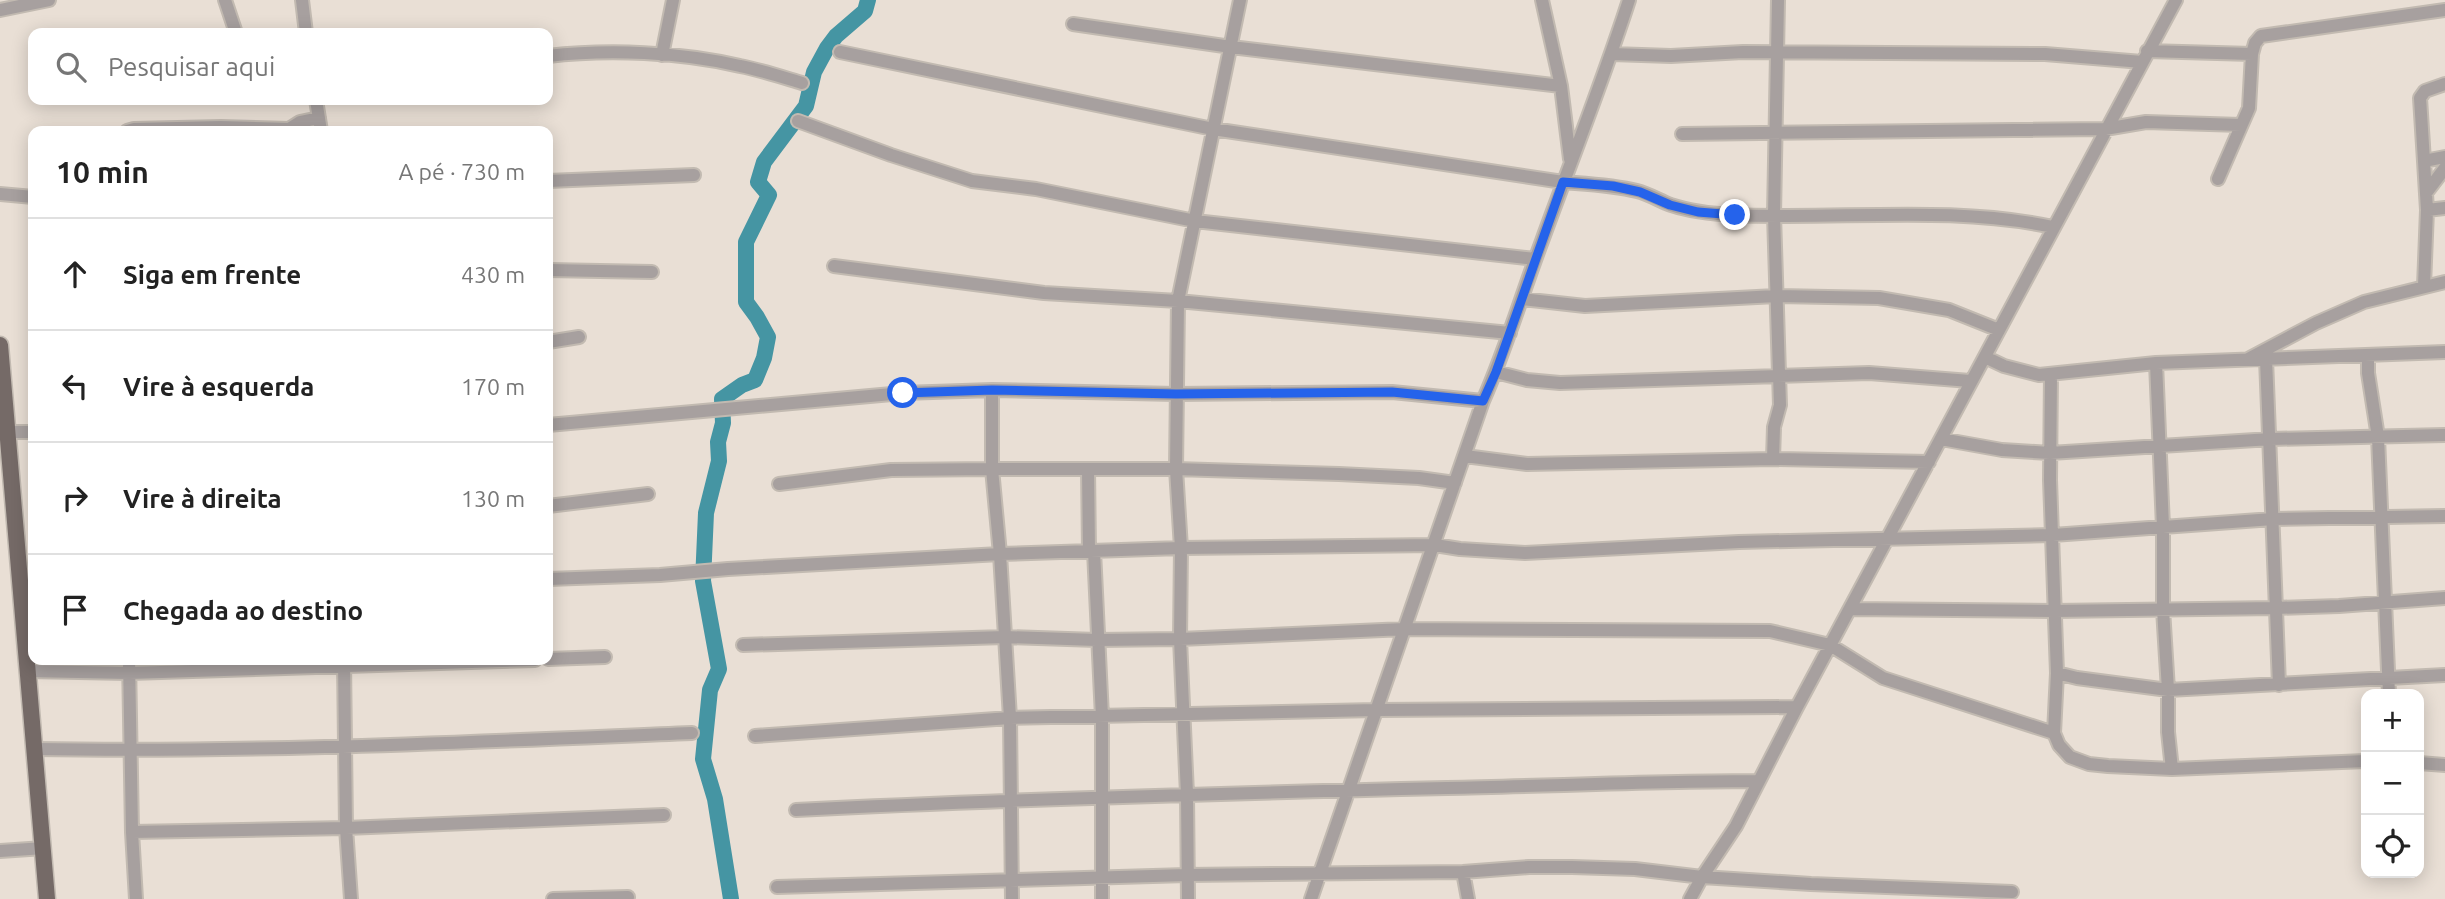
<!DOCTYPE html>
<html lang="pt">
<meta charset="utf-8">
<style>
:root{--surface:#fff;--page:#f6f6f6;--text:#222;--muted:#767676;--line:#e0e0e0}
body{margin:0;font-family:Ubuntu,sans-serif;background:var(--page);color:var(--text)}
.controls{position:absolute;right:21px;bottom:21px;display:grid;overflow:hidden;border-radius:14px;box-shadow:0 4px 18px #0003}
.controls button{width:63px;height:63px;display:grid;place-items:center;padding:0;border:0;border-bottom:2px solid var(--line);background:var(--surface);color:var(--text);font:35px sans-serif}
.stop{position:absolute;width:21px;height:21px;margin:-16px;border:5px solid #2563eb;border-radius:50%;background:#fff}
.stop.end{background:#2563eb;border-color:#fff;box-shadow:0 2px 7px #0008}
.list{margin:0;padding:0;list-style:none}
h2{display:flex;justify-content:space-between;align-items:center;height:91px;margin:0;padding:0 28px;font-size:30px}
h2 small{font-size:23px;font-weight:400;color:var(--muted)}
.list li{display:grid;grid-template-columns:46px 1fr auto;gap:21px;align-items:center;box-sizing:border-box;height:112px;padding:0 28px;border-top:2px solid var(--line)}
.list b{display:block;font-size:26px;white-space:nowrap}
.list em{font-size:23px;font-style:normal;color:var(--muted)}
.icon{flex:none;width:38px;height:38px;fill:none;stroke:currentColor;stroke-width:2;stroke-linecap:round;stroke-linejoin:round}
.map{position:relative;flex:none;width:2445px;height:899px;overflow:hidden}
.search{position:absolute;background:var(--surface);box-shadow:0 4px 18px #0003;left:28px;top:28px;width:525px;height:77px;display:flex;align-items:center;gap:18px;box-sizing:border-box;padding:0 24px;border-radius:14px;color:var(--muted);font-size:26px}
.panel{position:absolute;background:var(--surface);box-shadow:0 4px 18px #0003;left:28px;top:126px;width:525px;height:539px;border-radius:14px}
.map>svg:first-child{display:block}
.lines{fill:none;stroke-linecap:round;stroke-linejoin:round}
.river{stroke:#4595a3;stroke-width:16}
.minor-casing{stroke:#c2bab1;stroke-width:16}
.major-casing{stroke:#c2bab1;stroke-width:19}
.minor{stroke:#a7a09f;stroke-width:12}
.major{stroke:#756a67;stroke-width:16}
.route{stroke:#2563eb;stroke-width:9}
</style>
<div class="map">
<svg width="2445" height="899" viewBox="0 0 2445 899">
<rect width="100%" height="100%" fill="#e9dfd5"/>
<g class="lines">
<path class="river" d="M 731,899 L 715,799 L 703,759 L 710,690 L 719,669 L 703,581 L 706,513 L 719,461 L 718,442 L 723,423 L 722,399 L 742,385 L 755,380 L 764,358 L 768,337 L 757,317 L 746,302 L 746,242 L 769,195 L 758,182 L 764,162 L 806,106 L 814,72 L 827,48 L 836,36 L 865,11 L 868,0"/>
<g class="minor-casing">
<path id="minor" d="M 225,0 L 236,33
M 302,0 L 306,33
M 1542,0 L 1561,86 L 1570,159
M 0,10 L 49,0
M 1073,24 L 1231,47 L 1561,86
M 2147,51 L 2252,54
M 840,52 L 1213,129 L 1563,182 C 1588,184 1613,185 1637,191 C 1649,194 1660,201 1671,205 C 1692,212 1713,214 1734,215 C 1841,220 1948,205 2053,227
M 1612,54 L 1671,56 L 1743,52 L 2045,54 L 2142,62
M 662,55 L 673,0
M 548,56 C 608,49 681,52 740,66 C 761,70 782,77 802,83
M 316,100 L 321,131
M 798,121 L 891,155 L 972,181 L 1036,189 L 1195,221 L 1535,259
M 127,131 L 134,129 L 221,127 L 289,129 L 300,122 L 319,118
M 1682,134 L 2105,129 L 2146,122 L 2241,125
M 2424,161 L 2420,98 L 2425,91 L 2445,84
M 2218,179 L 2249,108 L 2252,54 L 2255,43 L 2261,36 L 2445,10
M 548,181 L 694,175
M 2426,193 L 2445,168
M 0,194 L 33,197
M 2427,210 L 2445,208
M 834,266 L 1044,293 L 1178,301 L 1510,333
M 548,270 L 652,272
M 2424,286 L 2427,210 L 2424,161 L 2445,157
M 1522,299 L 1585,306 L 1776,296 L 1879,298 L 1949,310 L 1999,330
M 548,342 L 579,337
M 2368,356 L 2368,373 L 2378,437 L 2389,694
M 1985,357 L 2004,366 L 2039,375 L 2156,363 L 2445,352
M 2248,359 L 2316,323 L 2364,302 L 2445,282
M 2266,359 L 2279,685
M 2156,363 L 2163,527 L 2163,609 L 2168,690 L 2168,732 L 2172,769
M 1496,372 L 1527,380 L 1560,383 L 1869,373 L 1970,381
M 2051,374 L 2050,480 L 2057,673 L 2054,733
M 992,390 L 992,469 L 1000,554 L 1010,718 L 1012,899
M 548,425 L 903,393 L 992,390 L 1176,394 L 1392,392 L 1483,401
M 0,432 L 33,432
M 1941,439 L 2002,450 L 2050,453 L 2271,439 L 2445,435
M 1465,456 L 1527,464 L 1773,459 L 1929,462
M 1773,459 L 1774,427 L 1780,405 L 1774,215 L 1778,0
M 1088,469 L 1089,551
M 779,484 L 891,470 L 992,469 L 1176,469 L 1339,474 L 1419,478 L 1455,483
M 548,506 L 648,494
M 1094,551 L 1102,717 L 1102,899
M 548,579 L 660,575 L 728,569 L 1000,554 L 1181,548 L 1435,545 L 1460,549 L 1525,553 L 1739,542 L 2053,535 L 2273,519 L 2445,516
M 1850,609 L 2054,611 L 2276,608 L 2339,606 L 2445,598
M 743,645 L 1005,637 L 1097,640 L 1180,639 L 1405,629 L 1770,631 L 1830,645 L 1883,678 L 2054,733 L 2059,745 L 2070,757 L 2089,764 L 2108,766 L 2172,769 L 2366,761
M 548,659 L 605,657
M 129,660 L 132,832 L 136,899
M 344,660 L 346,828 L 351,899
M 29,671 L 129,673 L 535,660
M 2057,673 L 2077,678 L 2168,690 L 2445,675
M 755,736 L 1010,718 L 1376,710 L 1797,707
M 34,749 C 254,753 473,742 692,733
M 2419,763 L 2445,765
M 796,810 C 1013,799 1230,793 1447,788 C 1551,786 1655,781 1759,781
M 132,832 L 346,828 L 664,815
M 0,851 L 44,848
M 1463,872 L 1468,899
M 777,887 L 1187,875 L 1463,872 L 1529,867 L 1572,867 L 1635,869 L 1702,877 L 1811,884 L 2012,892
M 553,899 L 628,897
M 1188,899 L 1187,794 L 1180,639 L 1181,548 L 1176,469 L 1178,301 L 1240,0
M 1311,899 L 1483,401 C 1506,349 1522,294 1542,241 C 1571,161 1603,81 1629,0
M 1690,899 L 1702,877 L 1736,826 L 1797,707 L 2176,0"/>
</g>
<g class="major-casing">
<path id="major" d="M 0,345 L 47,899"/>
</g>
<use href="#minor" class="minor"/>
<use href="#major" class="major"/>
</g>
<g class="lines">
<path class="route" d="M 903,393 L 992,390 L 1176,394 L 1392,392 L 1483,401 L 1496,372 L 1563,182 L 1613,186 L 1640,192 L 1670,205 L 1698,212 L 1735,215"/>
</g>
</svg>
<div class="controls">
<button>+</button>
<button>−</button>
<button><svg class="icon" aria-label="locate" viewBox="0 0 24 24"><circle cx="12" cy="12" r="6"/><path d="M12 2v4M12 18v4M2 12h4M18 12h4"/></svg></button>
</div>
<div class="stop" style="left:903px;top:393px"></div>
<div class="stop end" style="left:1735px;top:215px"></div>
<div class="search"><svg class="icon" aria-label="search" viewBox="0 0 24 24"><circle cx="10" cy="10" r="6"/><path d="M15 15l6 6"/></svg>Pesquisar aqui</div>
<section class="panel">
<h2>10 min<small>A pé · 730 m</small></h2>
<ul class="list">
<li><svg class="icon" aria-label="ahead" viewBox="0 0 24 24"><path d="M12 20V5M6 11l6-6 6 6"/></svg><div><b>Siga em frente</b></div><em>430 m</em></li>
<li><svg class="icon" aria-label="left" viewBox="0 0 24 24"><path d="M17 20v-9H6M10 6l-5 5 5 5"/></svg><div><b>Vire à esquerda</b></div><em>170 m</em></li>
<li><svg class="icon" aria-label="right" viewBox="0 0 24 24"><path d="M7 20v-9h11M14 6l5 5-5 5"/></svg><div><b>Vire à direita</b></div><em>130 m</em></li>
<li><svg class="icon" aria-label="arrive" viewBox="0 0 24 24"><path d="M6 21V4h12l-3 4 3 4H6"/></svg><div><b>Chegada ao destino</b></div></li>
</ul>
</section>
</div>
